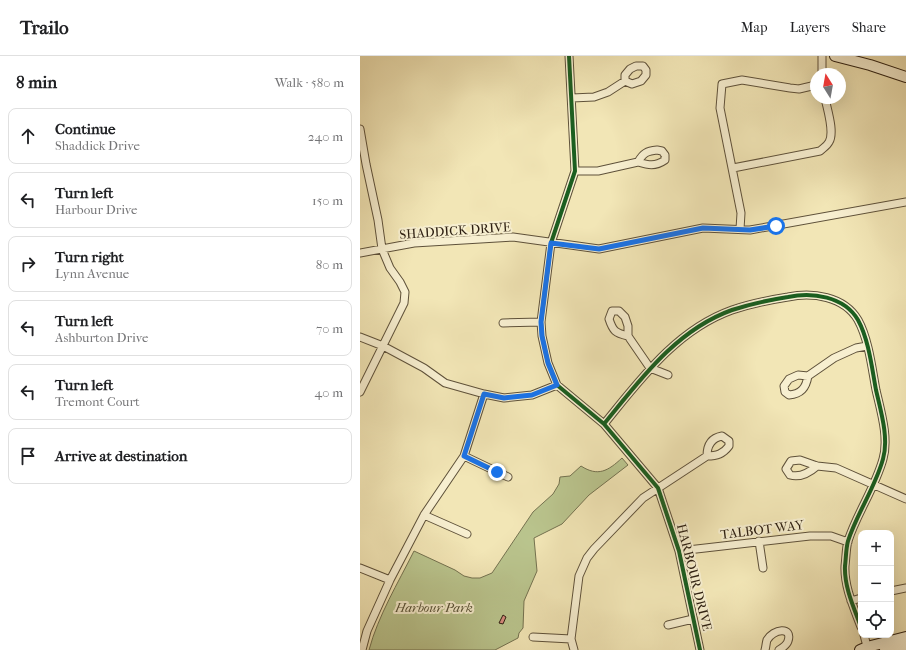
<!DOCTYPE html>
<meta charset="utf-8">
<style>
:root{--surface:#fff;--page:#f6f6f6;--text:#202124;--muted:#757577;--line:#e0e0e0}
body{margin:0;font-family:"IM FELL French Canon",serif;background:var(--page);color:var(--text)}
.controls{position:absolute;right:12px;bottom:12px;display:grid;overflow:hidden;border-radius:8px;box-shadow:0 4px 16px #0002}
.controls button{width:36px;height:36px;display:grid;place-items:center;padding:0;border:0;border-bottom:1px solid var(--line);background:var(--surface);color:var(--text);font:20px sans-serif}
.compass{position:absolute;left:450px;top:12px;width:36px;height:36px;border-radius:50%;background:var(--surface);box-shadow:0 4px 16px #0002;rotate:349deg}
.stop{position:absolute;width:12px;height:12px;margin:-9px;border:3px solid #1a73e8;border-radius:50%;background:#fff}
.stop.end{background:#1a73e8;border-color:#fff;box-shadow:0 1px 4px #0008}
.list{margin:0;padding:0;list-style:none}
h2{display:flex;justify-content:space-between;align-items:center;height:52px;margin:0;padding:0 16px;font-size:17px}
h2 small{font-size:13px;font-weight:400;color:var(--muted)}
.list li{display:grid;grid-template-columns:26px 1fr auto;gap:12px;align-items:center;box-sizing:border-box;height:56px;margin:0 8px 8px;padding:0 8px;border:1px solid var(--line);border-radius:8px}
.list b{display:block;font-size:15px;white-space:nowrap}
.list p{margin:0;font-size:13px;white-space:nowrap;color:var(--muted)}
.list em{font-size:13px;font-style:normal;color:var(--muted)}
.icon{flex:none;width:22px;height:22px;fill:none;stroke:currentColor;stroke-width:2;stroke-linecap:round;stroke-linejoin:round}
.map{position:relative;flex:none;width:546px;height:594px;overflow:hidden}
header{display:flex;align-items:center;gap:24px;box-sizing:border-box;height:56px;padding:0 20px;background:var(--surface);border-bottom:1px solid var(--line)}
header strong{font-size:19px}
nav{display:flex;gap:22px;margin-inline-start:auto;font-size:14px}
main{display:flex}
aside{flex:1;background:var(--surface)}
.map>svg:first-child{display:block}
.green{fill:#bac58e;stroke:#747250}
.building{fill:#d88c80;stroke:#2d1f11}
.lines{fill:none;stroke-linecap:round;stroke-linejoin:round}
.street-casing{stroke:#5e513a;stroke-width:9}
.secondary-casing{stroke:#2d1f11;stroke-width:12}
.street{stroke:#f7efd0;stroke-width:7}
.secondary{stroke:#f7efd0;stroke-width:10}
.cycleway-casing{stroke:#f7efd0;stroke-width:6}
.cycleway{stroke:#1b5e20;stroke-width:4}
.route{stroke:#1a73e8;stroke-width:5}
.labels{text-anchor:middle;stroke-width:4;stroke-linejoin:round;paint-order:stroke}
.street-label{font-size:13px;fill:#2d1f11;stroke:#f7efd0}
.park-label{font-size:13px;font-style:italic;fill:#575136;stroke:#f7efd0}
</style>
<header>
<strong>Trailo</strong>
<nav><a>Map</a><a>Layers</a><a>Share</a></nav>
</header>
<main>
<aside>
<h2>8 min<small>Walk · 580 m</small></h2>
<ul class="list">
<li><svg class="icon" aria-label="ahead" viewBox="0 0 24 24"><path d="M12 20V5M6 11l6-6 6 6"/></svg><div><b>Continue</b><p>Shaddick Drive</p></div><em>240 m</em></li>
<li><svg class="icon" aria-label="left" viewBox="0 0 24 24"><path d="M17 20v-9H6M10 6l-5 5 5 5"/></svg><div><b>Turn left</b><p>Harbour Drive</p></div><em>150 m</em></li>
<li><svg class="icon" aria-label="right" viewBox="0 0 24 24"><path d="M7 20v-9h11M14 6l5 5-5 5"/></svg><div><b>Turn right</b><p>Lynn Avenue</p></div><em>80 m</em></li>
<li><svg class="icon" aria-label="left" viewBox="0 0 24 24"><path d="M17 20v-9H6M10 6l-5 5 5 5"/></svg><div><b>Turn left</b><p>Ashburton Drive</p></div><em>70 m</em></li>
<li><svg class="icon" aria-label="left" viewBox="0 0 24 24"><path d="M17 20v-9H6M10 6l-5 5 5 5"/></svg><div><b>Turn left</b><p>Tremont Court</p></div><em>40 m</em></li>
<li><svg class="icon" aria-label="arrive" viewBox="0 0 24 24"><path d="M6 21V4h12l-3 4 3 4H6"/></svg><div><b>Arrive at destination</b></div></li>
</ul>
</aside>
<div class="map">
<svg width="546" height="594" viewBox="0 0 546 594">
<rect width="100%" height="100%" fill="#f2e6b6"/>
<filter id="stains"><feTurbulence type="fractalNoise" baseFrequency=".005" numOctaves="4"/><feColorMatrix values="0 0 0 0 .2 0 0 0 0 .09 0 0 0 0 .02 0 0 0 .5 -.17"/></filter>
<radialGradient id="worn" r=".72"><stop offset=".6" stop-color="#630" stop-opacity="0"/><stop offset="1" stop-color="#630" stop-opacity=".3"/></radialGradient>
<path class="green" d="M 262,402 L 268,409 L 229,439 L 202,468 L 174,482 L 177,515 L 164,545 L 163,572 L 159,577 L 158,582 L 135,594 L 9,594 C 18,560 38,527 54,495 L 95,514 L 104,520 L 112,522 L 120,522 L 132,517 L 173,456 L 193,438 L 199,428 L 200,421 L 210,420 L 221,410 C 238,421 248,415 262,402 Z"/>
<path class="building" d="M 143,559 L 146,561 L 143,568 L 139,567 Z"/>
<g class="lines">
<g class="street-casing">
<path id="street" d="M 209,0 L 215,115 L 191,187 L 181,266 L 182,280 L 188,307 L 197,329 L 244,368 L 298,432 L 319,495 L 340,594
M 462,0 L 462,18
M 276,10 L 283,10 L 286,14 L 286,19 L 281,25 L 272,28 L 265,25 L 265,19 L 270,13 Z
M 212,42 L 234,41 L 248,36 L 265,25
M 0,73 L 6,108 L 18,164 L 22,193 L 30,212 L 40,226 L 45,236 L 44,247 L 0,336
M 297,94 L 302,95 L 305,99 L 305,104 C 295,111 288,109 278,106 C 283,97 287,95 297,94 Z
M 373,112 L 460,95 C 463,92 467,90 469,86 C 475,76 467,53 465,42
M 215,115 L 238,115 L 278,106
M 380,173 L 381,157 L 360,52 L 362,28 L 382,24 L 430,32 L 439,33 L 456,29
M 0,197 L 54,187 L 153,181 L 239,193 L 343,172 L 390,174 L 546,146
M 143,267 L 181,266
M 268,280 C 255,277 253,275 249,263 L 252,255 L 259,255 L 265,261 L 268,270 L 268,280 L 290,312 L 308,319
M 0,281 L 23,290 L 64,312 L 85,327 L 124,338 L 144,342 L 172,339 L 197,329
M 448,320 C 446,332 441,338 429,339 L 425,336 L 424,330 L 429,323 L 438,319 L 448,320 L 474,302 L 496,292 L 507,290
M 244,368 C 280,324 316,274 372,254 C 390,248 409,244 428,241 C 452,236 484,240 498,264 C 509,284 512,313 516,334 C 521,356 529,382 523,403 C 515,432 497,457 488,485 C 486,492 486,502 485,510 C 484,531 494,552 501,571
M 104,400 L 148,421
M 457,410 C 449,417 440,422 430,419 L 426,413 L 431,405 L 440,404 L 457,410 L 476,412 L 546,443
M 64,459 L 107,478
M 399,485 L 403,512
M 319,495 L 450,480 L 471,480 L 488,486
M 0,512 L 30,524
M 531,535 L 546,532
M 491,545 L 501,542
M 308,569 L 333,563
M 504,579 L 508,594
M 173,581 L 211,583
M 2,594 L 7,575 L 30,524 L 64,459 L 104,400 L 124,338
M 214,594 L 211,583 L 219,520 L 227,502 L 234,493 L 283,442 L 347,400 C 357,400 363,398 369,390 L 369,385 L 362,380 C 351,382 347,390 347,400
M 405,594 C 406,591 406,587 407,584 C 413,573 433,570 428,585 C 427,589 422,592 419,594"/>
</g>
<g class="secondary-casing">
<path id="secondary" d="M 475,0 L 510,9 L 546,21
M 500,594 L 507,591 L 546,581
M 525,594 L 546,589"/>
</g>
<use href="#street" class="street"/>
<use href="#secondary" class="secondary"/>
<g class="cycleway-casing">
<path id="cycleway" d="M 209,0 L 215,115 L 191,187 L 181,266 L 182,280 L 188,307 L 197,329 L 244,368 L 298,432 L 319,495 L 340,594
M 244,368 C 280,324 316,274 372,254 C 390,248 409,244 428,241 C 452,236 484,240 498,264 C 509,284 512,313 516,334 C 521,356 529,382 523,403 C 515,432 497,457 488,485 C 486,492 486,502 485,510 C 484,531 494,552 501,571"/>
</g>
<use href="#cycleway" class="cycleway"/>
</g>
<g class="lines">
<path class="route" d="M 137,416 L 104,400 L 124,338 L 144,342 L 172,339 L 197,329 L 188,307 L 182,280 L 181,266 L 191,187 L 239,193 L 343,172 L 390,174 L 416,170"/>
</g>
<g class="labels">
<g class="street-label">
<text transform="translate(95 174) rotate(-4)" y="5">SHADDICK DRIVE</text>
<text transform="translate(402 473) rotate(-7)" y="5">TALBOT WAY</text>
<text transform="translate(335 521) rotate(76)" y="5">HARBOUR DRIVE</text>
</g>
<g class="park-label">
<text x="74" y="556">Harbour Park</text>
</g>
</g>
<rect width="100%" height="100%" filter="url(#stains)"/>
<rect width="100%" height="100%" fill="url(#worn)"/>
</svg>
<div class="controls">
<button>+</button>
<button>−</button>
<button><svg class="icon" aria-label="locate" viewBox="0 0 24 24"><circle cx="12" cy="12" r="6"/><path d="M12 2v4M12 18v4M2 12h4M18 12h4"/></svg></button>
</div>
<svg class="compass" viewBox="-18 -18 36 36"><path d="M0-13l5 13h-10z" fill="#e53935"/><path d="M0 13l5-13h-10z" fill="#757577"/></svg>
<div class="stop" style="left:416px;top:170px"></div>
<div class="stop end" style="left:137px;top:416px"></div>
</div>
</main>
